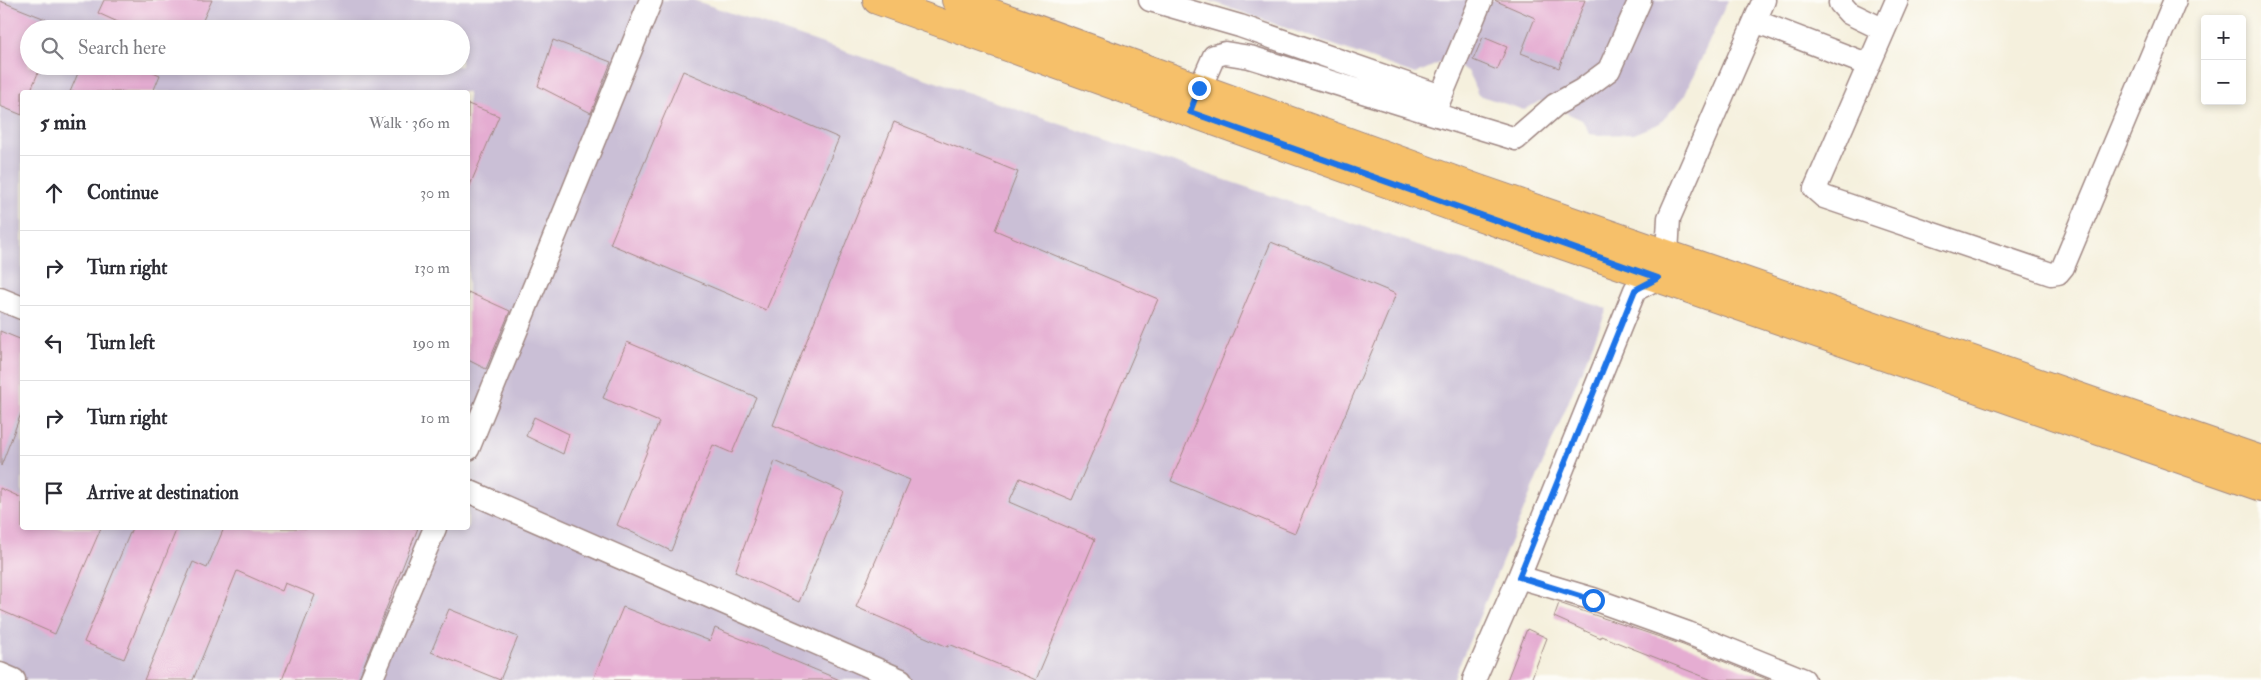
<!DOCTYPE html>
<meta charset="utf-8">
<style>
:root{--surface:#fff;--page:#f2f2f3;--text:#2b2b33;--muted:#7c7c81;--line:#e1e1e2}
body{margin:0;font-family:"IM FELL Double Pica",serif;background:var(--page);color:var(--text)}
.controls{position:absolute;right:15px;top:15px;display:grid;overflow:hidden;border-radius:5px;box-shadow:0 2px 8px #0003}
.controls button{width:45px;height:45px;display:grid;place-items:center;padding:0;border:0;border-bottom:1px solid var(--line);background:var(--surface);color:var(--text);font:25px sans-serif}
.stop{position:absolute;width:15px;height:15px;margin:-11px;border:4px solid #1a73e8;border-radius:50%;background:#fff}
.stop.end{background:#1a73e8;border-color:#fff;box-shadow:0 1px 5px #0008}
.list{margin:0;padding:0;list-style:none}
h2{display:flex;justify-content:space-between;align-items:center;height:65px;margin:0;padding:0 20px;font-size:21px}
h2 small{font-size:16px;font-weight:400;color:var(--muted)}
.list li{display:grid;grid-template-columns:32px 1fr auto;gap:15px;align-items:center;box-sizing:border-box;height:75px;padding:0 20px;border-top:1px solid var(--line)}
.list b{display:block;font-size:19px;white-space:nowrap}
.list em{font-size:16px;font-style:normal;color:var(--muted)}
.icon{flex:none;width:28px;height:28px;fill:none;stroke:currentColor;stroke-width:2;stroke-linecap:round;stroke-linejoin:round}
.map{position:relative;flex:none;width:2261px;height:680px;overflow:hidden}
.search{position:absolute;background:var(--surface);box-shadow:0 2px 8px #0003;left:20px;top:20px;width:450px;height:55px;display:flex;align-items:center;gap:12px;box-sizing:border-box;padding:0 18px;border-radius:28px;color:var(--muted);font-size:19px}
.panel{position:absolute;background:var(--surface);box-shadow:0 2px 8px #0003;left:20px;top:90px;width:450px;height:440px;border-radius:5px}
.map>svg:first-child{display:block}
.industrial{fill:#cabfd6;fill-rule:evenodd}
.building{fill:#e5add2}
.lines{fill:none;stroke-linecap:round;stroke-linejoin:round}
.minor-casing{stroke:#a08884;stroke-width:25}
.major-casing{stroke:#a08884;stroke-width:30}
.minor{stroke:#fff;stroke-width:22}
.major{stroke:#f6c06b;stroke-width:28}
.route{stroke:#1a73e8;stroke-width:6}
</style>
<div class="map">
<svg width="2261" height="680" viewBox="0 0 2261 680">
<rect width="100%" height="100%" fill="#fdfcf7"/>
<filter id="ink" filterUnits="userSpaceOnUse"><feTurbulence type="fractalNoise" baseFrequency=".02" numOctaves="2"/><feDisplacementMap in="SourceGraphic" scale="10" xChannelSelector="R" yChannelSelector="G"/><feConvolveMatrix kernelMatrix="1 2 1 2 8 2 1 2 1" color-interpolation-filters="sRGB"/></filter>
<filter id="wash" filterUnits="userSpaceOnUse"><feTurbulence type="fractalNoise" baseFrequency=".0096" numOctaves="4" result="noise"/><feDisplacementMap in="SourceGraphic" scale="20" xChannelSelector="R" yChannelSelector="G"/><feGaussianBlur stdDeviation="1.12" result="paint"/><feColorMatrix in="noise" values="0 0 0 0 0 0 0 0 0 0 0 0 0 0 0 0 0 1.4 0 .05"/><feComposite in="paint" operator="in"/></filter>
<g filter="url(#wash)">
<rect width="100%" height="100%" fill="#f5f0dd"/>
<path class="industrial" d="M 0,0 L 693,0 L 1607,309 L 1453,680 L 0,680 ZM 29,29 L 461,29 L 461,66 L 29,66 ZM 22,92 L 468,92 L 468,528 L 22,528 Z
M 1208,0 L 1728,0 L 1684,97 L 1660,123 L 1633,134 L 1597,135 L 1590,134 L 1582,120 L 1540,101 L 1524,110 L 1478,95 L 1468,71 L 1444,61 L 1415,74 Z"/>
<g id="blocks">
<path class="building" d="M 104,0 L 212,0 L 199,29 L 133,29 L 98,13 Z
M 1494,0 L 1585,0 L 1559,68 L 1521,53 L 1535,18 Z
M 0,1 L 68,28 L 29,29 L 29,66 L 41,66 L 30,92 L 22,92 L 22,115 L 0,106 Z
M 1483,37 L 1507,47 L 1497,70 L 1473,60 Z
M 553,40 L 611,62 L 591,113 L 538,86 Z
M 81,66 L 139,66 L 160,75 L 153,92 L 70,92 Z
M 683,71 L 839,138 L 766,310 L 610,244 Z
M 468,104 L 499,116 L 468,190 Z
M 894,122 L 1018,172 L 995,230 L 1158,299 L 1072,500 L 1020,478 L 1009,502 L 1095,539 L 1036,680 L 949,644 L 948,647 L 856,607 L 910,480 L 773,425 Z
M 1271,242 L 1396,294 L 1295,533 L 1171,481 Z
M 468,292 L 510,311 L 486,369 L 468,360 Z
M 0,331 L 22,340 L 22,411 L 1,466 Z
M 627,342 L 756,397 L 732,453 L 713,445 L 671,551 L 617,525 L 659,422 L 603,398 Z
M 534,417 L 569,434 L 563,454 L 526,436 Z
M 775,461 L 844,492 L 799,602 L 735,572 Z
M 0,488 L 22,498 L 22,528 L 101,528 L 55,634 L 0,610 Z
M 132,528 L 177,528 L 124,659 L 84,642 Z
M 224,528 L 418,528 L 358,680 L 282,680 L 315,595 L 285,583 L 282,591 L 237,571 L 193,680 L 144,680 L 193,562 L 207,568 Z
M 1559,603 L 1683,645 L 1769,680 L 1712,680 L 1601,636 L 1601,638 L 1554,617 Z
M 623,607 L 710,641 L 715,628 L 840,680 L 593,680 Z
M 449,609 L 518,637 L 500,680 L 431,652 Z
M 1527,629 L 1547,638 L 1531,680 L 1507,680 Z"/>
</g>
</g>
<g filter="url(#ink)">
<use href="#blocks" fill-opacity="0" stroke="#a08884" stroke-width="1"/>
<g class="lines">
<g class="minor-casing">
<path id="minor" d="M 1150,0 L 1240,26 L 1441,96 L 1434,114 L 1250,57 L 1225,53 L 1214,56 L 1193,104
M 1841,0 L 1840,3 L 1849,13 L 1884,30
M 1897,0 L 1815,189 L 1824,197 L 2051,274 L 2058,273 L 2063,267 L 2175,0
M 1755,21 L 1869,65
M 1441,96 L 1481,0
M 1434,114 L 1516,139 L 1555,105 L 1582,90 L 1609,70 L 1640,0
M 0,299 L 22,308
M 468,449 L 651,0
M 468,491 L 901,680
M 1519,577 L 1593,599 L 1688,633 L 1804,680
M 0,674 L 14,680
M 371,680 L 435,528
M 1474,680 L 1519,577 L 1635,290 L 1658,278 L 1667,254 L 1669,218 L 1764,0"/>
</g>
<g class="major-casing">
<path id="major" d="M 877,0 L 1467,212 L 2261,487
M 956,0 L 1476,188 L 2261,460"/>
</g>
<use href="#minor" class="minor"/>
<use href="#major" class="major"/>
</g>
</g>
<g class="lines" filter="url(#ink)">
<path class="route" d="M 1199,88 L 1190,112 L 1658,278 L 1635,290 L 1519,577 L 1593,600"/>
</g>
</svg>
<div class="controls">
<button>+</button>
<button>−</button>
</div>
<div class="stop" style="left:1593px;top:600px"></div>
<div class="stop end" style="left:1199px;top:88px"></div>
<div class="search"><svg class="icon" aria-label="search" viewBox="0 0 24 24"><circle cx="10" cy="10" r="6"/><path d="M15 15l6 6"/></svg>Search here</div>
<section class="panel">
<h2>5 min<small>Walk · 360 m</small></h2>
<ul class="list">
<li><svg class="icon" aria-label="ahead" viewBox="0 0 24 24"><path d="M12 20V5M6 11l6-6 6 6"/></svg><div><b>Continue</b></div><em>30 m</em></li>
<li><svg class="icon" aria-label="right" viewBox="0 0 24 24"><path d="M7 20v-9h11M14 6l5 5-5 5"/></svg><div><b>Turn right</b></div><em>130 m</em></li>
<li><svg class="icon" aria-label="left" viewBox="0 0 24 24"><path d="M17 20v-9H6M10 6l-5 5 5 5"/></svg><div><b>Turn left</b></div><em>190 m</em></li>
<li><svg class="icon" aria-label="right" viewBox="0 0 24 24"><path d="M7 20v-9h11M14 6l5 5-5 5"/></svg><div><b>Turn right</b></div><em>10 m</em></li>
<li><svg class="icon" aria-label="arrive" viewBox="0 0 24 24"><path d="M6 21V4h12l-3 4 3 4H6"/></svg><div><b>Arrive at destination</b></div></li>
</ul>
</section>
</div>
